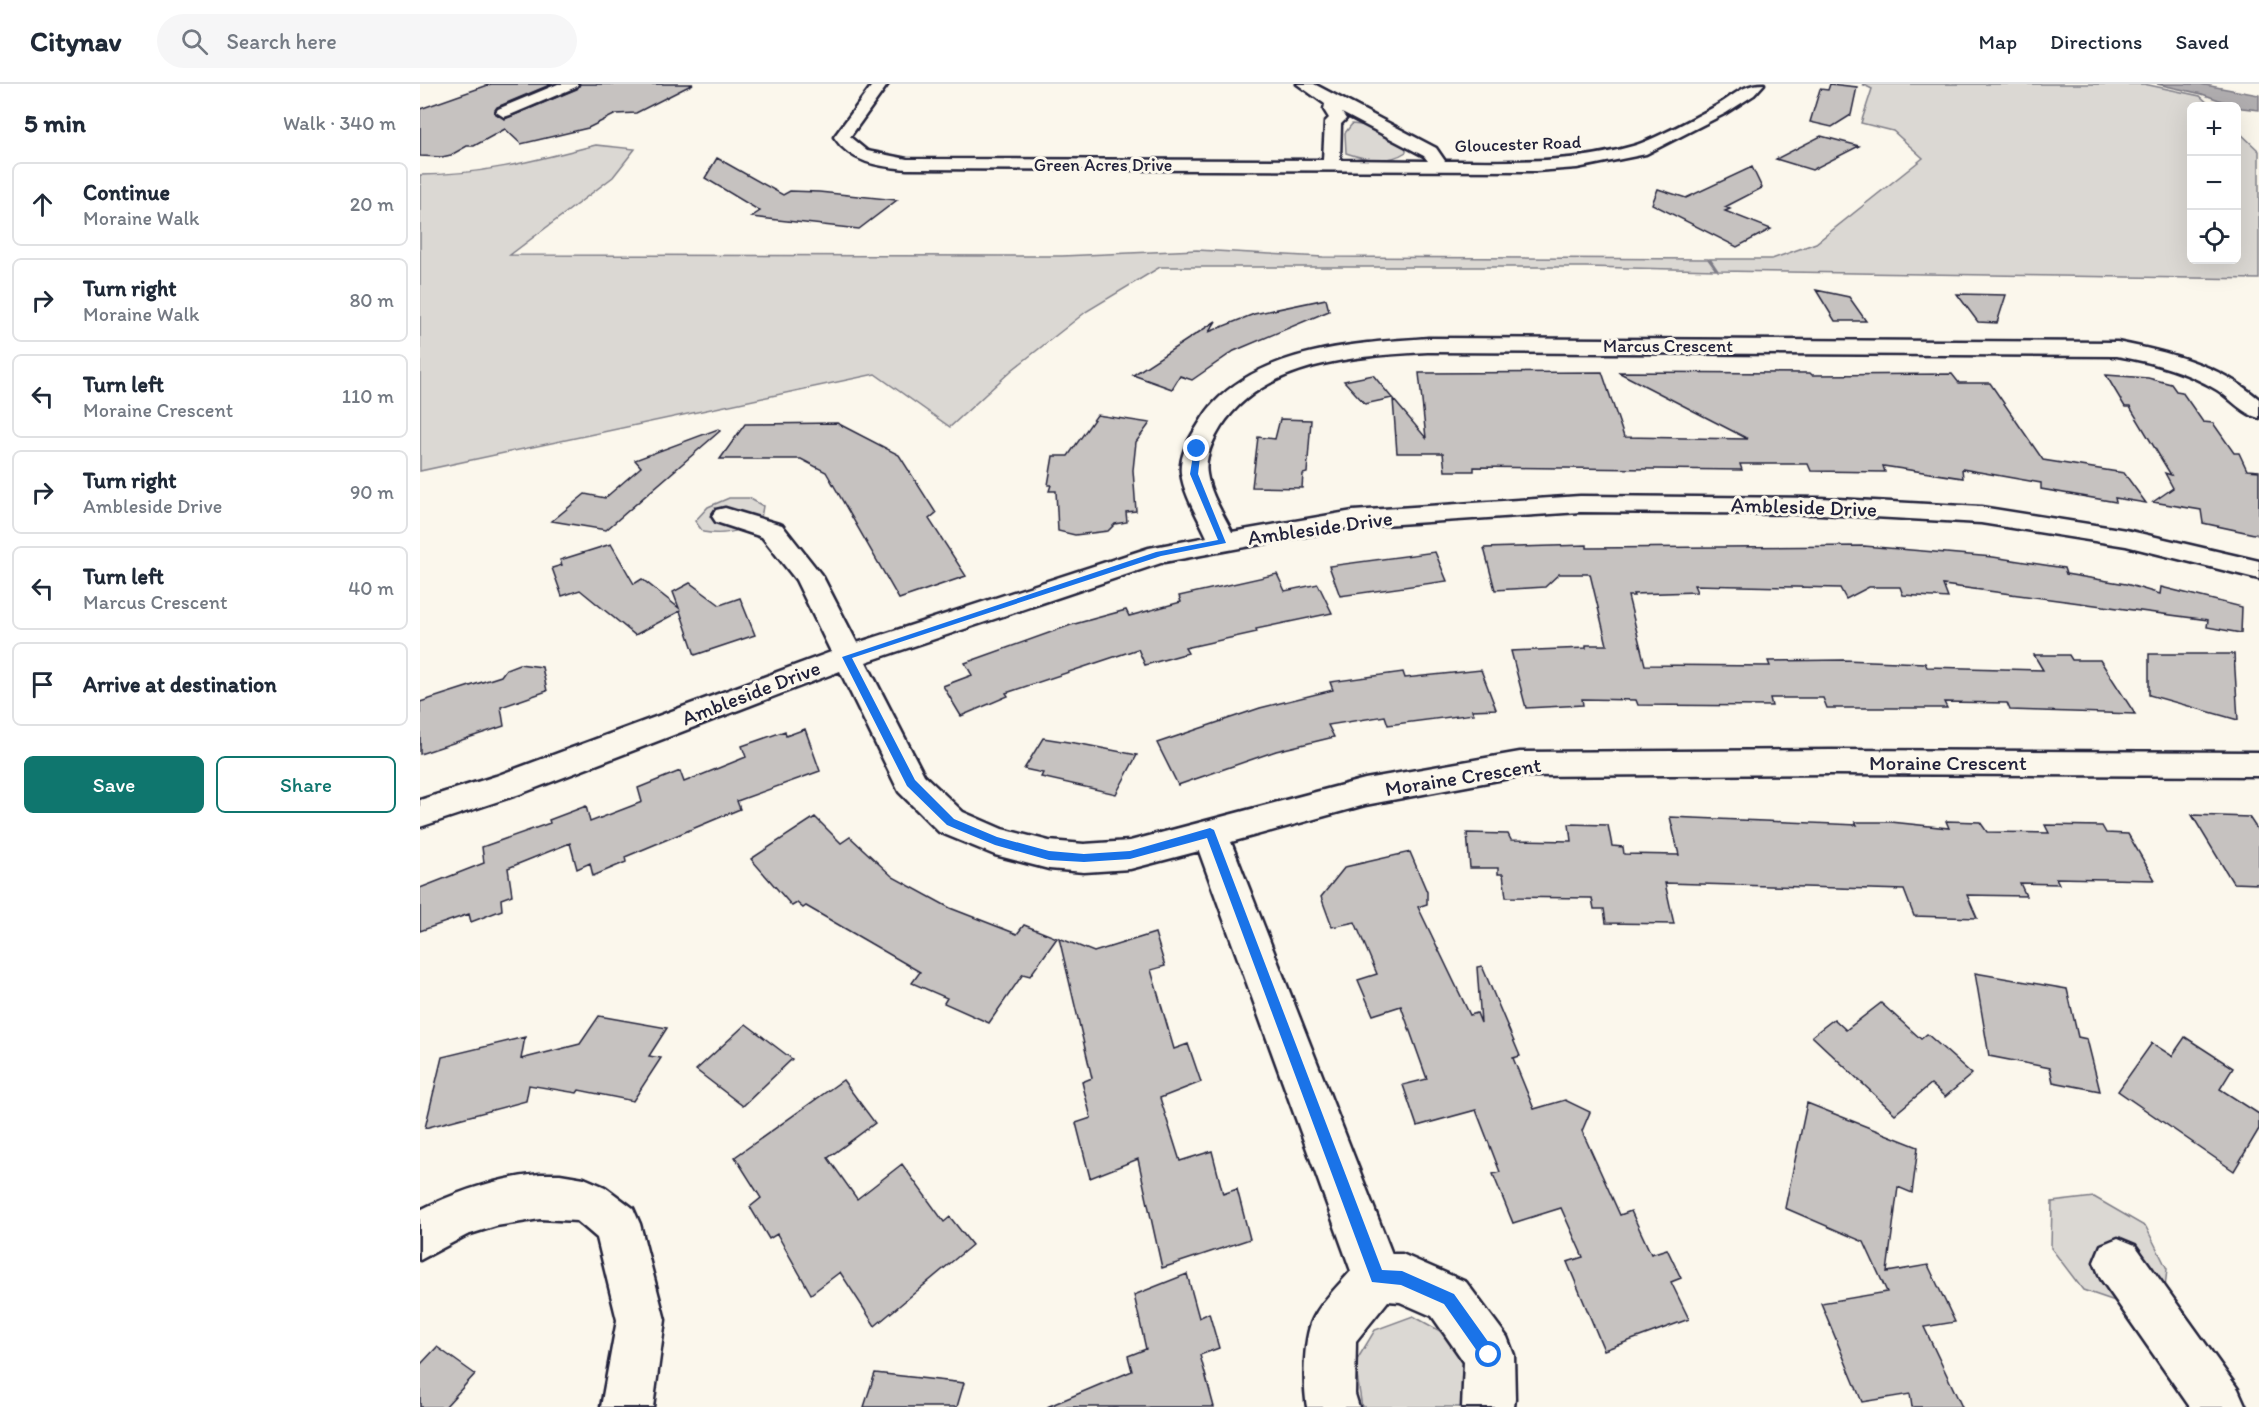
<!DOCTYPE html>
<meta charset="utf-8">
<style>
:root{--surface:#fff;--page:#f6f6f7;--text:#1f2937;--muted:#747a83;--line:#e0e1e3;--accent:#0f766e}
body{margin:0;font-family:Itim,sans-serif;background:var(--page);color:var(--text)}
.controls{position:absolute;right:18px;top:18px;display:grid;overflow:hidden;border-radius:9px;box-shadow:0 6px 24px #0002}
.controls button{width:54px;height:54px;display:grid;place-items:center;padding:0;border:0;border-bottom:2px solid var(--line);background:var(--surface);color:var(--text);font:30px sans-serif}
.stop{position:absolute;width:18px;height:18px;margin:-14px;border:4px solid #1a73e8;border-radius:50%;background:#fff}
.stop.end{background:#1a73e8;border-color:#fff;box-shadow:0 2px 6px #0008}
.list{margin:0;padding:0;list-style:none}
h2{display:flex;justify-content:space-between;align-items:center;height:78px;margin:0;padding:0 24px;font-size:26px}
h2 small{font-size:20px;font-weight:400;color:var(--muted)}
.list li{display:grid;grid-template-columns:39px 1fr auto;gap:18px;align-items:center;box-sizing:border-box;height:84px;margin:0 12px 12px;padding:0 12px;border:2px solid var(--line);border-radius:9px}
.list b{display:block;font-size:22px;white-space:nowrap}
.list p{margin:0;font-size:20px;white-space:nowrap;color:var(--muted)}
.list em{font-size:20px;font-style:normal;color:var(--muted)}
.actions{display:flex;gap:12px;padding:18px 24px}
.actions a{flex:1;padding:14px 0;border:2px solid var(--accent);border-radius:9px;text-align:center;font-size:21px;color:var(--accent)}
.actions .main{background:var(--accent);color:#fff}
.icon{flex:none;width:33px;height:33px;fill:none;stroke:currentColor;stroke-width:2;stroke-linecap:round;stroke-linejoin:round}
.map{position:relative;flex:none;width:1839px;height:1323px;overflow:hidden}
header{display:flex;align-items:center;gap:36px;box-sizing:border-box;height:84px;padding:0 30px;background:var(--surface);border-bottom:2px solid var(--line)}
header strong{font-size:28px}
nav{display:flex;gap:33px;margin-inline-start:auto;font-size:21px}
.search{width:420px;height:54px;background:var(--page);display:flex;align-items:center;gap:15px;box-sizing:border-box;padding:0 21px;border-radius:33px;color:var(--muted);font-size:22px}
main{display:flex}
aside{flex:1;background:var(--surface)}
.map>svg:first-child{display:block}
.green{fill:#dbd8d3;stroke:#7e7d87;stroke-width:1.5}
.water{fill:#b1aeb0;stroke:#787681;stroke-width:1.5}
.building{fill:#c6c2c0;stroke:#22223b;stroke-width:1.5}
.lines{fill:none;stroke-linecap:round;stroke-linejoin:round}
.minor-casing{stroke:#22223b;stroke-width:5}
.minor{fill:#fbf7ec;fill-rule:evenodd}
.route{fill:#1a73e8}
.labels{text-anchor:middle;stroke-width:6;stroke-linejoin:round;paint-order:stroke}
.far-street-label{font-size:18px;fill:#22223b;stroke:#fbf7ec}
.street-label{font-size:21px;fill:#22223b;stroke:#fbf7ec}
</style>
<header>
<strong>Citynav</strong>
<div class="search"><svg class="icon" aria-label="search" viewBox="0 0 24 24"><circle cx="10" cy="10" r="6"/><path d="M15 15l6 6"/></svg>Search here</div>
<nav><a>Map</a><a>Directions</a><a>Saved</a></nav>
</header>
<main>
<aside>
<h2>5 min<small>Walk · 340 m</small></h2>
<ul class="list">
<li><svg class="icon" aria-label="ahead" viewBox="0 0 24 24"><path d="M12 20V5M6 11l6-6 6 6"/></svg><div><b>Continue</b><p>Moraine Walk</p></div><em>20 m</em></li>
<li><svg class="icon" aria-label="right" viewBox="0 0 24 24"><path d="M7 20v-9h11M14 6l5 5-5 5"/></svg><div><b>Turn right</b><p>Moraine Walk</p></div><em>80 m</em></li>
<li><svg class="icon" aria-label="left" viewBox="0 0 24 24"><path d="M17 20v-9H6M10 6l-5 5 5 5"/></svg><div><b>Turn left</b><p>Moraine Crescent</p></div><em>110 m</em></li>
<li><svg class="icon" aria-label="right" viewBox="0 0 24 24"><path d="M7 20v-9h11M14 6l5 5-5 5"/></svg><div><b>Turn right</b><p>Ambleside Drive</p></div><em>90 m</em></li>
<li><svg class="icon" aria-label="left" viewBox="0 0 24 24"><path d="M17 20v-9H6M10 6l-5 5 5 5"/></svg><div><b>Turn left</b><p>Marcus Crescent</p></div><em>40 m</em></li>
<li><svg class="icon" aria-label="arrive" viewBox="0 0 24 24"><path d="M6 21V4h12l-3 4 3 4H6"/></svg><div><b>Arrive at destination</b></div></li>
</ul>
<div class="actions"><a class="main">Save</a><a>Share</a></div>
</aside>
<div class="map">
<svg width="1839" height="1323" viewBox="0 0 1839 1323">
<rect width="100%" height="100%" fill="#fbf7ec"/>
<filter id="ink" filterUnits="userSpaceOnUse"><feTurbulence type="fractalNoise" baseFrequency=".0167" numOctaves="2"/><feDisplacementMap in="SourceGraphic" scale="12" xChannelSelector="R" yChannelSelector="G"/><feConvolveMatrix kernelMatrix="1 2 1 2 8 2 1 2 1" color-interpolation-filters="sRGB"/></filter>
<g filter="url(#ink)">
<path class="green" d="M 1442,0 L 1724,0 L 1780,12 L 1791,22 L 1772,22 L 1772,176 L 1816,176 L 1817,46 L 1839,67 L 1839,195 L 1298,187 L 1290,175 L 1352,175 L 1396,159 L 1503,74 L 1473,47 L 1441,39 L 1452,5 Z
M 932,40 L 949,42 L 986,62 L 986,68 C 968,80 946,76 926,69 L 925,49 Z
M 176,61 L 215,65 L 193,93 L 90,171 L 642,172 L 777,166 L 903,173 L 1288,175 L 1296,186 L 1166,183 L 740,183 L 667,227 L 592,286 L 530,343 L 455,290 L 0,387 L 0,91 C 61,91 117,76 176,61 Z
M 309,414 L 329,414 L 343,422 L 341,434 C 323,448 305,452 283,448 L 275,437 L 288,423 Z
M 1674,1113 L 1726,1143 L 1747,1185 L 1744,1214 L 1718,1225 L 1663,1206 L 1631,1164 L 1632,1118 Z
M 993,1232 L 1040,1258 L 1051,1303 L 1043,1323 L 942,1323 L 935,1279 L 955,1246 Z"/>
<path class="water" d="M 1737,0 L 1780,0 L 1839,11 L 1839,26 L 1822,24 L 1782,10 Z"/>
<path class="building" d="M 71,0 L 132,0 L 77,23 L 74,28 L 85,35 L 157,5 L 160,0 L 273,0 L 216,29 L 196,30 L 168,44 L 101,60 L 85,45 L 54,62 L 47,62 L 31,71 L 22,73 L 0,72 L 0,25 Z
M 1410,0 L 1437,3 L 1431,31 L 1412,43 L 1390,38 L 1400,5 L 1408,6 Z
M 1401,52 L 1439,62 L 1392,86 L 1356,75 Z
M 297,74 L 363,111 L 370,107 L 399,108 L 477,116 L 439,145 L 331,133 L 340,127 L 285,94 Z
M 1332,83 L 1342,104 L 1305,123 L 1310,125 L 1305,127 L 1351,145 L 1317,163 L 1232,120 L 1238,105 L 1266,114 Z
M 1396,206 L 1429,213 L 1446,237 L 1415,237 Z
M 1537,210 L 1586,211 L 1577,239 L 1558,238 Z
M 906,215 L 909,227 L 814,267 L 772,296 L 760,292 L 752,305 L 713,291 L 796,237 L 789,248 L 834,230 Z
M 1182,288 L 1204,353 L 1328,355 L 1198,288 L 1390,289 L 1392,291 L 1532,290 L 1539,299 L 1570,299 L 1623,376 L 1704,389 L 1726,419 L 1695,414 L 1696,418 L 1621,405 L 1621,399 L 1542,385 L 1543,394 L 1463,382 L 1465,388 L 1391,387 L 1388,380 L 1320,380 L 1322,386 L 1054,383 L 1054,387 L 1025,387 L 1023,369 L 977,369 L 973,315 L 1006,354 L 999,289 Z
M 953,291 L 972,314 L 945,320 L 924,297 Z
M 1686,291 L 1728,294 L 1751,300 L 1756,307 L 1762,308 L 1783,338 L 1793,339 L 1814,369 L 1819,369 L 1827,386 L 1839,387 L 1839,451 L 1783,439 L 1781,426 L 1733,418 L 1753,404 L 1745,389 L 1751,391 L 1710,323 L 1705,323 Z
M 677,331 L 730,339 L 716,358 L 713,386 L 716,427 L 706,428 L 707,438 L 695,440 L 688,447 L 655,451 L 638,447 L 636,407 L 629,407 L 631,401 L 628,401 L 633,372 L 648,372 Z
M 860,335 L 891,336 L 887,389 L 883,390 L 882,404 L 832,403 L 838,353 L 855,355 Z
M 417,339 L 479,371 L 516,429 L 509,435 L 546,492 L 479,515 L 406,388 L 381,375 L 300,375 L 325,340 Z
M 298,345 L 300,347 L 186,446 L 132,437 L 165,410 L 185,414 L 221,383 L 215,376 Z
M 191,460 L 214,500 L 222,495 L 259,524 L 253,508 L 270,499 L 300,521 L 320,514 L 335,551 L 275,571 L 260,527 L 215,551 L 160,506 L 142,512 L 132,484 L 142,481 L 140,476 Z
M 1167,461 L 1167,464 L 1444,462 L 1573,473 L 1644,484 L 1646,490 L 1706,500 L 1740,510 L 1741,503 L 1822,523 L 1821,549 L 1787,543 L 1788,536 L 1523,501 L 1528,514 L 1483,511 L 1480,503 L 1449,503 L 1426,515 L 1420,504 L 1274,501 L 1277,508 L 1213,510 L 1214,512 L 1208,512 L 1225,581 L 1350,582 L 1348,577 L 1423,576 L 1505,579 L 1507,583 L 1623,586 L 1614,571 L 1649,571 L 1652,576 L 1680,576 L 1715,630 L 1590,626 L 1587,619 L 1524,618 L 1527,624 L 1407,624 L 1403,614 L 1350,614 L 1352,622 L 1218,621 L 1216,616 L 1162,615 L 1163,621 L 1106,624 L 1091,567 L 1166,564 L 1166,561 L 1187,561 L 1170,490 L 1139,490 L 1125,503 L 1075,506 L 1064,464 Z
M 1015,468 L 1027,497 L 920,512 L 909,482 Z
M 857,490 L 865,507 L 898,500 L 912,529 L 836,545 L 837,548 L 765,564 L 768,569 L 725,581 L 718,565 L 586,609 L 588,612 L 541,632 L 523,602 L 552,591 L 545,579 L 651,541 L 706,526 L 709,532 L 761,518 L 759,512 Z
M 1729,570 L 1814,570 L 1818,636 L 1729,611 Z
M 99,580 L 122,583 L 127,607 L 81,623 L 84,642 L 0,670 L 0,618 L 81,592 L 86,585 Z
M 1061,586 L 1076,625 L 1052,626 L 1054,630 L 968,641 L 965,632 L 908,641 L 914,653 L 856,667 L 758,701 L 737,659 L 840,624 L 913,606 L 910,598 L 983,588 L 985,594 Z
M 385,645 L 400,687 L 317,717 L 320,725 L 205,773 L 206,778 L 173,792 L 170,779 L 157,785 L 150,759 L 88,784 L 92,811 L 81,815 L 82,826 L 51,838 L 49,830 L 0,847 L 0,804 L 64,779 L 62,763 L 130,739 L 129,736 L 166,722 L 170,738 L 222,718 L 218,704 L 260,687 L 264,698 L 326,673 L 322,662 L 365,647 L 366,652 Z
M 623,654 L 661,660 L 717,671 L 696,710 L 621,693 L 623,689 L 604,685 Z
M 1772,731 L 1829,733 L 1839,748 L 1839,800 L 1813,799 Z
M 395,733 L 421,759 L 430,753 L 473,793 L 530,824 L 597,850 L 604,841 L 637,854 L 610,892 L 603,890 L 569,939 L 524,919 L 527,914 L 492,899 L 500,888 L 386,822 L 383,824 L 377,819 L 372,822 L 331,775 Z
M 1250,733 L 1437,741 L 1435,738 L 1471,738 L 1529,744 L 1526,737 L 1560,738 L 1567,748 L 1629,749 L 1625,741 L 1682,742 L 1686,749 L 1708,750 L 1735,796 L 1636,794 L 1639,800 L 1600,799 L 1606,812 L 1547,811 L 1557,834 L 1494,832 L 1484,806 L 1245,799 L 1254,840 L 1186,839 L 1184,825 L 1174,825 L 1172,814 L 1086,813 L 1083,790 L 1078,790 L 1078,784 L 1050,784 L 1047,749 L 1088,750 L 1091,756 L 1151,757 L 1149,740 L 1188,741 L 1192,762 L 1203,763 L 1204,770 L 1259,771 Z
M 990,768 L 1007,808 L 1007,820 L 998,823 L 1050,931 L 1057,929 L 1061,939 L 1057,883 L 1062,882 L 1100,972 L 1093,974 L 1114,1025 L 1145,1016 L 1170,1028 L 1162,1047 L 1200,1131 L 1211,1127 L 1231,1170 L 1247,1165 L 1261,1194 L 1251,1198 L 1269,1235 L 1184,1266 L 1147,1178 L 1163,1173 L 1141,1124 L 1093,1139 L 1073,1090 L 1080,1088 L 1056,1026 L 997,1042 L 983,1001 L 1007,995 L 981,922 L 953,931 L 938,896 L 957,890 L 935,838 L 912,843 L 901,813 L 925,783 Z
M 735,849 L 745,882 L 731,886 L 754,965 L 768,960 L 781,998 L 740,1014 L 760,1077 L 792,1067 L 803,1110 L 817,1105 L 830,1155 L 742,1184 L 718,1075 L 670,1094 L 656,1039 L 671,1034 L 662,998 L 672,994 L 639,854 L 674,868 Z
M 1555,889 L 1647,905 L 1658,953 L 1667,955 L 1680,1007 L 1633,998 L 1630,984 L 1569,972 Z
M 1461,919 L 1501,955 L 1507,950 L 1552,990 L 1525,1013 L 1511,1000 L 1475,1030 L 1392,952 L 1414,935 L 1426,946 Z
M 179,932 L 247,944 L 229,972 L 241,974 L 213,1017 L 159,1006 L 157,1009 L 109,1001 L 106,1017 L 5,1044 L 22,973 L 105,953 L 101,975 L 160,960 Z
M 326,940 L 372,975 L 323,1022 L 276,986 Z
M 1765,953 L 1813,984 L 1800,1005 L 1839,1030 L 1839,1045 L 1814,1087 L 1698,1007 L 1732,959 L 1752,972 Z
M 423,996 L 455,1039 L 408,1074 L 437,1115 L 482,1080 L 524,1138 L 530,1133 L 552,1161 L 455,1242 L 420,1188 L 391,1210 L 357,1150 L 349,1155 L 330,1123 L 341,1114 L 315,1073 Z
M 1387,1019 L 1498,1063 L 1492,1109 L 1478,1103 L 1467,1188 L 1508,1181 L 1535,1238 L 1504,1243 L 1542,1323 L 1492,1323 L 1490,1310 L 1442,1318 L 1401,1219 L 1467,1208 L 1444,1158 L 1365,1124 Z
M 767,1190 L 779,1234 L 789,1229 L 799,1264 L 780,1271 L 794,1323 L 627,1323 L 712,1287 L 708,1272 L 726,1265 L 714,1211 Z
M 17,1263 L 55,1290 L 25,1323 L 0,1323 L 0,1281 Z
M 455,1289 L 544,1299 L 537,1323 L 444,1323 Z"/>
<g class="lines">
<g class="minor-casing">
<path id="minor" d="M 138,0 L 158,0 L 156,3 L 90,31 L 84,33 L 76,28 L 78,25 Z
M 453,0 L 468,0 L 430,53 L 447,67 L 487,75 L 903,76 L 905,38 L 909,34 L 904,26 L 905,20 L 877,0 L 894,0 L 1016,64 L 1025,77 C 1088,77 1152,80 1213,62 C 1234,56 1276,33 1296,22 C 1315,11 1323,0 1344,0 L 1334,11 L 1306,29 L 1226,70 L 1157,84 L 1116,87 L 487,85 C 458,82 431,79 414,53 ZM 922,29 L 1004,72 L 1008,77 L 920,76 L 921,40 L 926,35 Z
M 1008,254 L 1697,258 C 1748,268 1798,280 1839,315 L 1839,334 C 1823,330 1811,315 1797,306 C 1766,287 1732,278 1697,272 L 1008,268 C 937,272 844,277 801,343 C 793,356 784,374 787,390 C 790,410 803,430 812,448 L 933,427 L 1160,412 L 1400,414 L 1561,423 L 1706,446 L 1839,477 L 1839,495 L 1706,462 L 1561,439 L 1400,430 L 1160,428 L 933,443 L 744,478 L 446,578 L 504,691 L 543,728 L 582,745 L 629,757 L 664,760 L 710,757 L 945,695 L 1100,668 L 1412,666 L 1839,668 L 1839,692 L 1412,690 L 1100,692 L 945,721 L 811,758 L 972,1170 L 982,1170 L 1046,1198 L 1087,1253 L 1094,1271 L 1095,1315 L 1094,1323 L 1042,1323 L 1044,1278 L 1012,1232 L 980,1218 L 968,1217 L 936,1257 L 935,1310 L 939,1323 L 887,1323 C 883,1300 883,1250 895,1231 C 904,1215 919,1201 931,1187 L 779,767 L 710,785 L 664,788 L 629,785 L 575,771 L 519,748 L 479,708 L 420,587 L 100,710 L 0,743 L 0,716 L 76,692 L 411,568 L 376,496 L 342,453 L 296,438 L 292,432 L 296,426 L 305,424 L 362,441 L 403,493 L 437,559 L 729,464 L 787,453 C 778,433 764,411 761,389 C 759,373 769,355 777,343 C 782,335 787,326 793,320 C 845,264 937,259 1008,254 Z
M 120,1090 L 140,1090 L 164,1094 L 185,1103 L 213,1124 L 220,1140 L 245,1236 L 233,1323 L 181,1323 L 197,1236 L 177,1154 L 163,1142 L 157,1137 L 120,1135 L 76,1142 L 47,1151 L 0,1176 L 0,1126 C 39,1107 77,1094 120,1090 Z
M 1698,1154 L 1715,1161 L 1818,1305 L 1826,1323 L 1770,1323 L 1681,1195 L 1674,1178 L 1681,1161 Z"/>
</g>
<use href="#minor" class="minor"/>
</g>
</g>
<path class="route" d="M 777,363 L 781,365 L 778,390 L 806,459 L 741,472 L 432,574 L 495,696 L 534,735 L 577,753 L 629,767 L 664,770 L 710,767 L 790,744 L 794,746 L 962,1186 L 982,1187 L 1034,1210 L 1074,1266 L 1076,1271 L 1074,1277 L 1069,1279 L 1064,1277 L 1024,1220 L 981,1201 L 952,1198 L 787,754 L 710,775 L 664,778 L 629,776 L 575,761 L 527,741 L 487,702 L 422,573 L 736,468 L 798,456 L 770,390 L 774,365 Z"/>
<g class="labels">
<g class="far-street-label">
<text transform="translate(1098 60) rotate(-2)" y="6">Gloucester Road</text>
<text x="683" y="87">Green Acres Drive</text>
<text x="1248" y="268">Marcus Crescent</text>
</g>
<g class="street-label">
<text transform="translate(1384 423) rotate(2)" y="7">Ambleside Drive</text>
<text transform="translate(900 444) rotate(-8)" y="7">Ambleside Drive</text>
<text transform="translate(331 609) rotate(-21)" y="7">Ambleside Drive</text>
<text x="1528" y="686">Moraine Crescent</text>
<text transform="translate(1043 693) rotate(-9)" y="7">Moraine Crescent</text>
</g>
</g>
</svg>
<div class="controls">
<button>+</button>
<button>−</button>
<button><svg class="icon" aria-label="locate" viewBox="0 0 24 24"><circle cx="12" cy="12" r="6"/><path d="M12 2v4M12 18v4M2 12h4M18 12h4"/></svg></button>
</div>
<div class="stop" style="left:1069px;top:1271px"></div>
<div class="stop end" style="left:777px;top:365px"></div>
</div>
</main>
